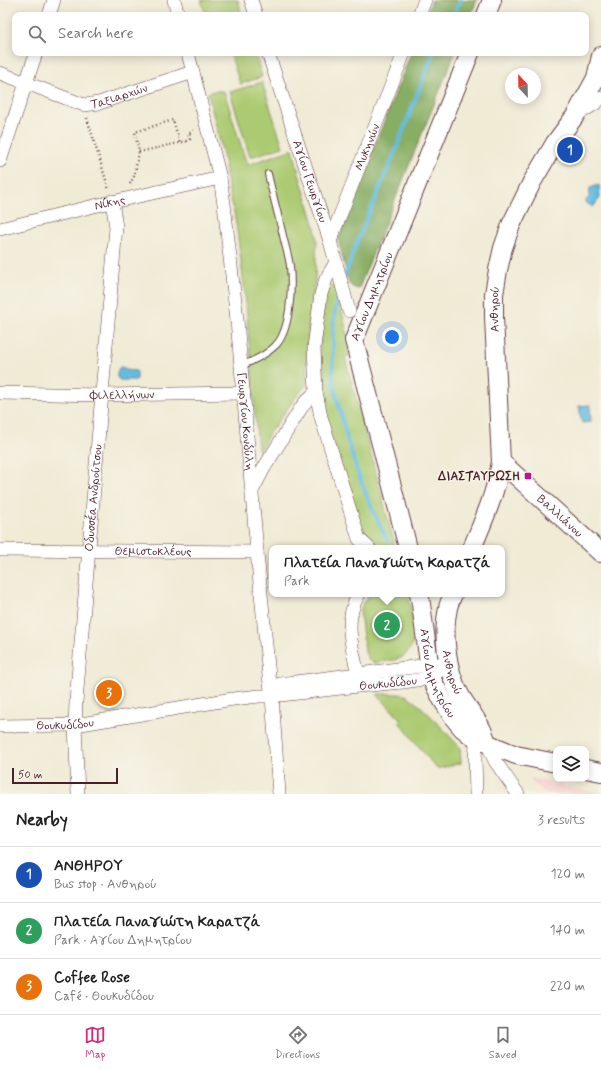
<!DOCTYPE html>
<meta charset="utf-8">
<style>
:root{--surface:#fff;--page:#f2f2f2;--text:#222;--muted:#767676;--line:#e0e0e0;--accent:#db2777}
body{margin:0;font-family:Mynerve,sans-serif;background:var(--page);color:var(--text)}
.controls{position:absolute;right:12px;bottom:12px;display:grid;overflow:hidden;border-radius:8px;box-shadow:0 2px 10px #0003}
.controls button{width:36px;height:36px;display:grid;place-items:center;padding:0;border:0;border-bottom:1px solid var(--line);background:var(--surface);color:var(--text);font:20px sans-serif}
.compass{position:absolute;left:505px;top:68px;width:36px;height:36px;border-radius:50%;background:var(--surface);box-shadow:0 2px 10px #0003;rotate:338deg}
.scale{position:absolute;left:12px;bottom:10px;width:106px;box-sizing:border-box;padding-left:4px;border:2px solid #4a1f2b;border-top:0;font-size:11px;line-height:14px;white-space:nowrap;color:#4a1f2b;-webkit-text-stroke:3px #f7f3e8;paint-order:stroke}
.you{position:absolute;left:392px;top:337px;width:14px;height:14px;margin:-10px;border:3px solid #fff;border-radius:50%;background:#1a73e8;box-shadow:0 0 0 6px #1a73e833}
.badge{display:grid;place-items:center;width:26px;height:26px;border-radius:50%;background:var(--accent);color:#fff;font-size:13px;font-weight:700}
.pin{position:absolute;translate:-50% -50%;border:2px solid #fff;box-shadow:0 1px 4px #0006}
.popup{position:absolute;left:269px;top:545px;width:236px;height:52px;box-sizing:border-box;display:grid;place-content:center;border-radius:8px;background:var(--surface);filter:drop-shadow(0 1px 3px #0005);font-size:13px;white-space:nowrap;color:var(--muted)}
.popup b{font-size:15px;color:var(--text)}
.popup::after{content:'';position:absolute;left:50%;top:100%;margin-left:-8px;border:8px solid transparent;border-top-color:var(--surface)}
.list{margin:0;padding:0;list-style:none}
h2{display:flex;justify-content:space-between;align-items:center;height:52px;margin:0;padding:0 16px;font-size:17px}
h2 small{font-size:13px;font-weight:400;color:var(--muted)}
.list li{display:grid;grid-template-columns:26px 1fr auto;gap:12px;align-items:center;box-sizing:border-box;height:56px;padding:0 16px;border-top:1px solid var(--line)}
.list b{display:block;font-size:15px;white-space:nowrap}
.list p{margin:0;font-size:13px;white-space:nowrap;color:var(--muted)}
.list em{font-size:13px;font-style:normal;color:var(--muted)}
.icon{flex:none;width:22px;height:22px;fill:none;stroke:currentColor;stroke-width:2;stroke-linecap:round;stroke-linejoin:round}
.map{position:relative;flex:none;width:601px;height:794px;overflow:hidden}
.search{position:absolute;background:var(--surface);box-shadow:0 2px 10px #0003;left:12px;right:12px;top:12px;height:44px;display:flex;align-items:center;gap:10px;box-sizing:border-box;padding:0 14px;border-radius:8px;color:var(--muted);font-size:15px}
.sheet{height:220px;background:var(--surface)}
nav{display:flex;justify-content:space-around;align-items:center;box-sizing:border-box;height:56px;border-top:1px solid var(--line);background:var(--surface);font-size:11px;color:var(--muted)}
nav a{display:grid;justify-items:center;gap:2px}
nav .on{color:var(--accent)}
.map>svg:first-child{display:block}
.built{fill:#f7d0cd}
.green{fill:#abca71;stroke:#7a744e}
.forest{fill:#88ae63;stroke:#696647}
.water{fill:#64bde1;stroke:#576e86}
.lines{fill:none;stroke-linecap:round;stroke-linejoin:round}
.stream{stroke:#64bde1;stroke-width:4}
.lane-casing{stroke:#633e44;stroke-width:8}
.street-casing{stroke:#633e44;stroke-width:14}
.secondary-casing{stroke:#633e44;stroke-width:20}
.path{stroke:#633e44;stroke-width:2.5;stroke-dasharray:1 3;stroke-linecap:butt}
.lane{stroke:#fff;stroke-width:6}
.street{stroke:#fff;stroke-width:13}
.secondary{stroke:#fff;stroke-width:18}
.poi-dot{fill:#b5179e;stroke:#f7f3e8;stroke-width:1.5}
.labels{text-anchor:middle;stroke-width:3;stroke-linejoin:round;paint-order:stroke}
.street-label{font-size:12px;fill:#4a1f2b;stroke:#f7f3e8}
.poi-label{font-size:12px;font-weight:bold;fill:#4a1f2b;stroke:#f7f3e8;text-anchor:end}
</style>
<div class="map">
<svg width="601" height="794" viewBox="0 0 601 794">
<rect width="100%" height="100%" fill="#f7f3e8"/>
<filter id="ink" filterUnits="userSpaceOnUse"><feTurbulence type="fractalNoise" baseFrequency=".025" numOctaves="2"/><feDisplacementMap in="SourceGraphic" scale="8" xChannelSelector="R" yChannelSelector="G"/><feConvolveMatrix kernelMatrix="1 2 1 2 8 2 1 2 1" color-interpolation-filters="sRGB"/></filter>
<filter id="wash" filterUnits="userSpaceOnUse"><feTurbulence type="fractalNoise" baseFrequency=".012" numOctaves="4" result="noise"/><feDisplacementMap in="SourceGraphic" scale="16" xChannelSelector="R" yChannelSelector="G"/><feGaussianBlur stdDeviation="0.9" result="paint"/><feColorMatrix in="noise" values="0 0 0 0 0 0 0 0 0 0 0 0 0 0 0 0 0 1.4 0 .05"/><feComposite in="paint" operator="in"/></filter>
<g filter="url(#wash)">
<rect width="100%" height="100%" fill="#f0ebd5"/>
<path class="built" d="M 530,778 L 601,794 L 546,794 L 540,788 L 534,784 Z"/>
<path class="green" d="M 201,0 L 238,0 L 242,15 L 206,15 Z
M 230,53 L 255,53 L 262,77 L 240,84 Z
M 262,82 L 283,147 L 250,157 L 230,92 Z
M 214,91 L 224,91 L 247,165 L 293,149 L 299,174 L 315,227 L 317,241 L 315,280 L 310,315 L 307,352 L 306,385 L 296,397 L 268,435 L 260,452 L 258,449 L 246,303 L 240,253 L 235,217 L 229,192 L 223,154 L 208,93 Z
M 335,285 L 344,319 L 350,355 L 345,357 L 394,542 L 391,548 L 377,548 L 362,537 L 323,407 L 318,359 L 326,288 Z
M 370,594 L 408,594 L 416,637 L 413,644 L 406,654 L 401,658 L 394,660 L 373,663 L 368,659 L 365,652 L 360,612 L 363,603 Z
M 377,694 C 387,694 396,693 405,695 C 418,700 447,734 458,745 L 460,748 L 461,763 L 437,769 L 399,722 L 401,720 Z"/>
<path class="forest" d="M 432,0 L 477,0 L 471,15 L 426,15 Z
M 411,53 L 455,53 L 359,288 L 357,289 L 351,286 L 349,283 L 338,239 Z"/>
<path class="water" d="M 599,185 L 600,198 L 593,207 L 585,202 L 589,197 L 590,188 Z
M 120,367 L 125,368 L 125,370 L 136,371 L 137,372 L 137,379 L 135,380 L 120,380 C 114,377 118,371 120,367 Z
M 590,405 L 591,422 L 582,423 L 579,406 Z"/>
<g class="lines">
<path class="stream" d="M 453,15 L 461,0
M 344,278 L 357,242 L 395,152 L 433,53
M 340,290 C 334,307 333,325 333,344 C 333,354 332,364 333,374 C 333,386 337,398 340,410 C 350,455 366,500 388,541"/>
</g>
</g>
<g filter="url(#ink)">
<g class="lines">
<g class="lane-casing">
<path id="lane" d="M 241,366 C 253,361 266,355 275,346 C 291,331 292,287 290,266 C 289,258 286,248 284,240 C 279,218 273,196 268,174"/>
</g>
<g class="street-casing">
<g id="street">
<path d="M 174,0 L 178,15"/>
<path d="M 251,0 L 256,15"/>
<path d="M 49,15 L 54,0"/>
<path d="M 419,15 L 425,0"/>
<path id="s1" d="M 188,53 L 220,178 L 224,204 L 237,320 L 257,552 L 269,676 L 272,696 L 279,794"/>
<path id="s2" d="M 268,53 L 330,241 L 349,311"/>
<path id="s3" d="M 0,73 L 84,105 L 99,103 L 193,72"/>
<path d="M 575,116 L 596,103 L 601,98"/>
<path d="M 0,161 L 36,53"/>
<path id="s4" d="M 0,229 L 94,206 L 220,178"/>
<path id="s5" d="M 330,241 L 404,53"/>
<path d="M 336,262 L 326,279 L 321,294 L 314,347 L 316,392 L 321,417 L 359,539 L 369,548"/>
<path id="s6" d="M 0,393 L 102,395 L 244,393"/>
<path d="M 252,491 L 264,468 L 301,408 L 307,400 L 316,392"/>
<path id="s7" d="M 0,550 L 257,552"/>
<path d="M 358,674 C 352,648 343,619 359,594"/>
<path d="M 272,696 C 273,689 274,686 280,684 L 437,664"/>
<path id="s8" d="M 0,726 L 75,725 L 233,699 L 259,696 L 272,696 L 358,686 L 403,682 L 431,678 L 448,663"/>
<path d="M 487,743 L 495,761 L 518,794"/>
<path id="s9" d="M 78,794 L 75,725 L 76,702 L 116,227 L 112,201"/>
<path d="M 476,794 L 475,758 L 477,732"/>
</g>
</g>
<g class="secondary-casing">
<g id="secondary">
<path d="M 486,15 L 492,0"/>
<path id="s10" d="M 501,462 L 601,553"/>
<path id="s11" d="M 408,548 L 354,340 L 470,53"/>
<path id="s12" d="M 472,548 C 484,520 496,492 501,462 L 494,317 L 494,294 L 498,270 L 503,248 L 511,225 L 532,182 L 555,143 L 575,116 L 596,78 L 601,56"/>
<path id="s13" d="M 419,594 L 421,604 L 431,678 L 443,701 L 453,717 L 462,728 L 473,737 L 479,740 L 516,755 L 556,763"/>
<path id="s14" d="M 453,594 C 451,599 449,603 448,608 C 442,634 447,672 460,695 C 466,706 474,715 480,726 C 483,731 485,737 487,743"/>
<path d="M 586,769 L 601,772"/>
</g>
</g>
<path class="path" d="M 87,118 L 109,190
M 139,152 L 187,141 L 190,139 L 188,134 L 193,131 L 195,131
M 130,184 L 134,176 L 139,152 L 135,132 L 173,120 L 180,143"/>
<use href="#lane" class="lane"/>
<use href="#street" class="street"/>
<use href="#secondary" class="secondary"/>
</g>
</g>
<rect class="poi-dot" x="524" y="472" width="8" height="8" rx="2"/>
<g class="labels">
<g class="street-label">
<text dy="4" stroke="none"><textPath href="#s3" startOffset="126">Ταξιαρχών</textPath></text>
<text dy="4" stroke="none"><textPath href="#s5" startOffset="101">Μυκηνών</textPath></text>
<text dy="4" stroke="none"><textPath href="#s2" startOffset="135">Αγίου Γεωργίου</textPath></text>
<text dy="4" stroke="none"><textPath href="#s4" startOffset="113">Νίκης</textPath></text>
<text dy="4" stroke="none"><textPath href="#s11" startOffset="262">Αγίου Δημητρίου</textPath></text>
<text dy="4" stroke="none"><textPath href="#s12" startOffset="244">Ανθηρού</textPath></text>
<text dy="4" stroke="none"><textPath href="#s6" startOffset="122">Φιλελλήνων</textPath></text>
<text dy="4" stroke="none"><textPath href="#s1" startOffset="374">Γεωργίου Κονδύλη</textPath></text>
<text dy="4" stroke="none"><textPath href="#s9" startOffset="297">Οδυσσέα Ανδρούτσου</textPath></text>
<text dy="4" stroke="none"><textPath href="#s10" startOffset="80">Βαλλιάνου</textPath></text>
<text dy="4" stroke="none"><textPath href="#s7" startOffset="153">Θεμιστοκλέους</textPath></text>
<text dy="4" stroke="none"><textPath href="#s14" startOffset="80">Ανθηρού</textPath></text>
<text dy="4" stroke="none"><textPath href="#s13" startOffset="82">Αγίου Δημητρίου</textPath></text>
<text dy="4" stroke="none"><textPath href="#s8" startOffset="391">Θουκυδίδου</textPath></text>
<text dy="4" stroke="none"><textPath href="#s8" startOffset="65">Θουκυδίδου</textPath></text>
</g>
<g class="poi-label">
<text x="520" y="480">ΔΙΑΣΤΑΥΡΩΣΗ</text>
</g>
</g>
</svg>
<div class="controls">
<button><svg class="icon" aria-label="layers" viewBox="0 0 24 24"><path d="M12 4l9 5-9 5-9-5zM3 14l9 5 9-5"/></svg></button>
</div>
<svg class="compass" viewBox="-18 -18 36 36"><path d="M0-13l5 13h-10z" fill="#e53935"/><path d="M0 13l5-13h-10z" fill="#767676"/></svg>
<div class="scale">50 m</div>
<div class="you"></div>
<div class="pin badge" style="left:570px;top:150px;background:#1a4fb4">1</div>
<div class="pin badge" style="left:387px;top:625px;background:#2e9e5b">2</div>
<div class="popup"><b>Πλατεία Παναγιώτη Καρατζά</b>Park</div>
<div class="pin badge" style="left:109px;top:693px;background:#e8710a">3</div>
<div class="search"><svg class="icon" aria-label="search" viewBox="0 0 24 24"><circle cx="10" cy="10" r="6"/><path d="M15 15l6 6"/></svg>Search here</div>
</div>
<section class="sheet">
<h2>Nearby<small>3 results</small></h2>
<ul class="list">
<li><span class="badge" style="background:#1a4fb4">1</span><div><b>ΑΝΘΗΡΟΥ</b><p>Bus stop · Ανθηρού</p></div><em>120 m</em></li>
<li><span class="badge" style="background:#2e9e5b">2</span><div><b>Πλατεία Παναγιώτη Καρατζά</b><p>Park · Αγίου Δημητρίου</p></div><em>140 m</em></li>
<li><span class="badge" style="background:#e8710a">3</span><div><b>Coffee Rose</b><p>Café · Θουκυδίδου</p></div><em>220 m</em></li>
</ul>
</section>
<nav>
<a class="on"><svg class="icon" aria-label="map" viewBox="0 0 24 24"><path d="M3 6l6-2 6 2 6-2v14l-6 2-6-2-6 2zM9 4v14M15 6v14"/></svg>Map</a>
<a><svg class="icon" aria-label="directions" viewBox="0 0 24 24"><path d="M12 3l9 9-9 9-9-9zM9 14v-3h6M13 9l2 2-2 2"/></svg>Directions</a>
<a><svg class="icon" aria-label="saved" viewBox="0 0 24 24"><path d="M7 4h10v16l-5-4-5 4z"/></svg>Saved</a>
</nav>
